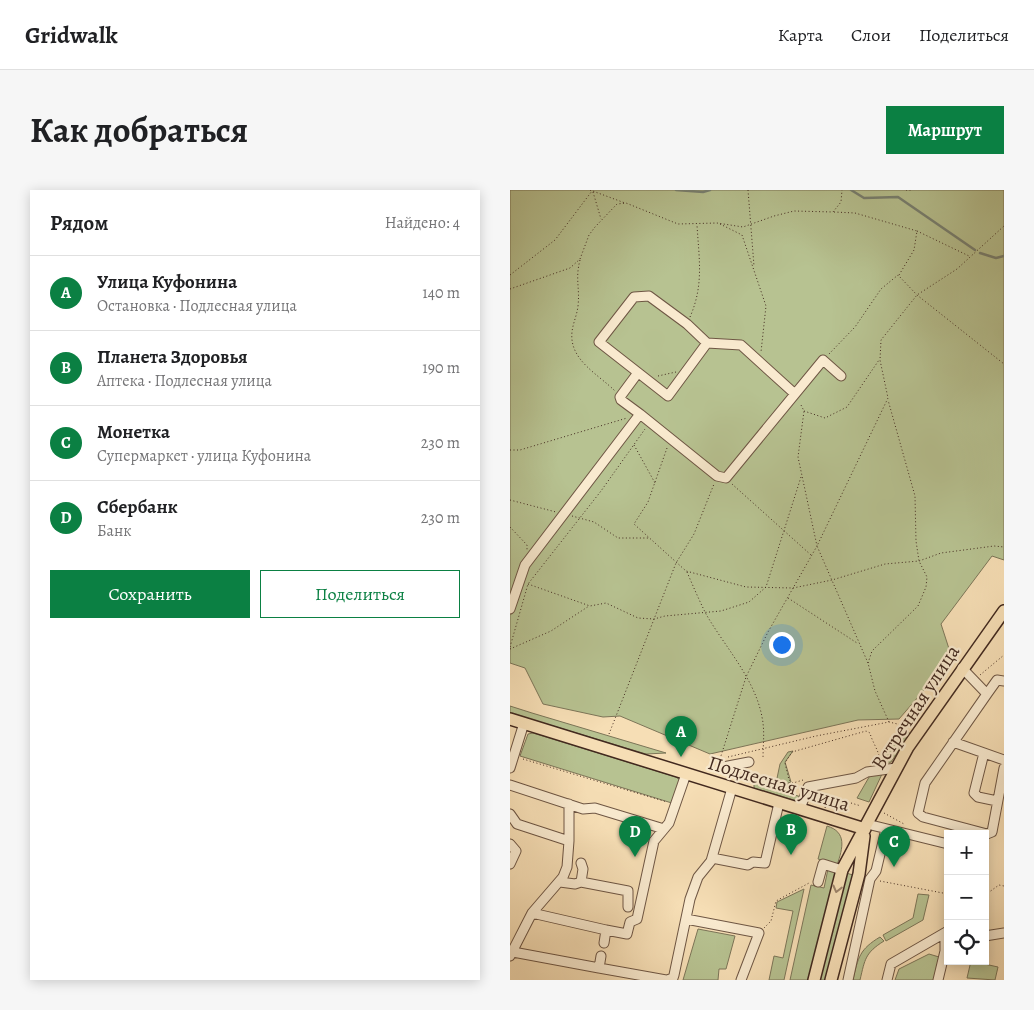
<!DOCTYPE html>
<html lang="ru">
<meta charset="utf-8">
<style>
:root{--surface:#fff;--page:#f6f6f6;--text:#202124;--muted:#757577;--line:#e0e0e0;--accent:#0b8043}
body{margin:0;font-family:Alegreya,serif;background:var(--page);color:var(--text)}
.controls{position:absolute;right:15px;bottom:15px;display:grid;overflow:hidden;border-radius:0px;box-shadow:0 2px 12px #0003}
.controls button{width:45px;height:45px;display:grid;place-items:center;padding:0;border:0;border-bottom:1px solid var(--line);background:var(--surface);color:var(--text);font:25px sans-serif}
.you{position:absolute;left:271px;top:454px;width:18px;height:18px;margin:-12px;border:4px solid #fff;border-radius:50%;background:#1a73e8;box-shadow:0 0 0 8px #1a73e833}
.badge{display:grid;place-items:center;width:32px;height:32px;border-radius:50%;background:var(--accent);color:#fff;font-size:16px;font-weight:700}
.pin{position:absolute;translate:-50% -41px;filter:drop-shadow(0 1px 2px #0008)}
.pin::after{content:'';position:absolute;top:26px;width:18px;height:15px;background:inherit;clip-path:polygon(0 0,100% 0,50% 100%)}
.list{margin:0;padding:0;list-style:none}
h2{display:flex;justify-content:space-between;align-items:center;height:65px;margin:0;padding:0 20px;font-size:21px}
h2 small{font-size:16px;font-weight:400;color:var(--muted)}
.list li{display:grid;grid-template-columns:32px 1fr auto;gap:15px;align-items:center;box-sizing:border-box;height:75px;padding:0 20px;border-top:1px solid var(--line)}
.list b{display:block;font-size:19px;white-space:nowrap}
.list p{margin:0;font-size:16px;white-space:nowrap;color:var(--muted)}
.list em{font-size:16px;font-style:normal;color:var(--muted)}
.actions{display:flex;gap:10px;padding:15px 20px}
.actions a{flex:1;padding:11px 0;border:1px solid var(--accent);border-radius:0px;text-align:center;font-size:18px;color:var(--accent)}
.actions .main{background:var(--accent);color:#fff}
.icon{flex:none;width:28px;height:28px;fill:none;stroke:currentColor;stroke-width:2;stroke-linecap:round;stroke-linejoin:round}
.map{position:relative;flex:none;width:494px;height:790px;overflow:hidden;border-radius:0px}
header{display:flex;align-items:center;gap:30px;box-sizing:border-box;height:70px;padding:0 25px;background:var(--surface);border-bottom:1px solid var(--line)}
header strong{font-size:24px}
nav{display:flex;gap:28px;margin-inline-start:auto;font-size:18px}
.intro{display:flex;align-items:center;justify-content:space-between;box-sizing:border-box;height:120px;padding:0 30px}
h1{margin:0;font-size:35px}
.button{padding:12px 22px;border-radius:0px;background:var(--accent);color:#fff;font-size:18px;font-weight:700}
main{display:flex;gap:30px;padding:0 30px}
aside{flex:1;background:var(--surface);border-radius:0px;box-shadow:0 2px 12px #0003}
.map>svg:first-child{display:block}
.green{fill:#b7c291;stroke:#7c7558}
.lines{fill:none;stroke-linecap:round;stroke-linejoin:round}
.stream{stroke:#788172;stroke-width:2.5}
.minor-casing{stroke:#6e5644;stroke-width:11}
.major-casing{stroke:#41281e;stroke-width:14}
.path{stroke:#41281e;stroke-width:1;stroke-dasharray:1 2.5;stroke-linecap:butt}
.minor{stroke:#f9eacf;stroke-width:9}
.major{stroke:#f6deb5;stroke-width:11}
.oneway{stroke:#9c836a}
.labels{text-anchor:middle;stroke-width:4.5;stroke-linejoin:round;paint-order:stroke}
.street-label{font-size:20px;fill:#41281e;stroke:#f9eacf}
</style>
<header>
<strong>Gridwalk</strong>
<nav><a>Карта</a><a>Слои</a><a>Поделиться</a></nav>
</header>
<div class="intro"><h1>Как добраться</h1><a class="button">Маршрут</a></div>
<main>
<aside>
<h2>Рядом<small>Найдено: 4</small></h2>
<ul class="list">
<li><span class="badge">A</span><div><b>Улица Куфонина</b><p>Остановка · Подлесная улица</p></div><em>140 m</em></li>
<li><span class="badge">B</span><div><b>Планета Здоровья</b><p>Аптека · Подлесная улица</p></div><em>190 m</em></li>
<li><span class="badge">C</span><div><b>Монетка</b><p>Супермаркет · улица Куфонина</p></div><em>230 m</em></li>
<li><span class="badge">D</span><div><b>Сбербанк</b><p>Банк</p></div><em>230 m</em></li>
</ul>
<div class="actions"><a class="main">Сохранить</a><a>Поделиться</a></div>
</aside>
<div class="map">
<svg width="494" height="790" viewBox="0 0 494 790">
<rect width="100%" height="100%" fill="#f6deb5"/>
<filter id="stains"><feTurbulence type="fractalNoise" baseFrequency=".004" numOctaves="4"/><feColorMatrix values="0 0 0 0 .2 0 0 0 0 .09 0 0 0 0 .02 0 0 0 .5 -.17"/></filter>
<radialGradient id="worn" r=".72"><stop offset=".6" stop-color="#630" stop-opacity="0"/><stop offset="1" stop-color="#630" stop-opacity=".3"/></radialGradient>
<path class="green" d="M 0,0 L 494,0 L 494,370 L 482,366 L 431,434 L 442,468 L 389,529 L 348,530 L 200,564 L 110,526 L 93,527 L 33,514 L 15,478 L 0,473 Z
M 0,516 L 22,523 L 156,563 L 136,564 L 0,523 Z
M 397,540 L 400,544 L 381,572 L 377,574 L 372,572 L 372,566 Z
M 23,543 L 166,587 L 170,590 L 165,614 L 10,566 L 18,544 Z
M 283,561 L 275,572 L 281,592 L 278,593 L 278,596 L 266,593 L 270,574 L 278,562 Z
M 362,582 L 372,584 L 359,612 L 347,608 Z
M 244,591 L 291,607 L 290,612 L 244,598 Z
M 317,636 C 337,642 333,658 327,675 L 308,669 Z
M 318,679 L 326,680 L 301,790 L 280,790 L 301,695 L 314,698 Z
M 336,683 L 343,685 L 318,790 L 310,790 Z
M 294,699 L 274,790 L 259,790 L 264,766 L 273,768 L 283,721 L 266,718 L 267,712 Z
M 408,704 L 419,705 L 413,730 L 376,751 L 373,745 L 403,728 Z
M 188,739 L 225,746 L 216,779 L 209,779 L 208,790 L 173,790 Z
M 370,747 L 374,751 C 355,763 355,769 350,790 L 343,790 C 348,767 350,759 370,747 Z
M 419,764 L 429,767 L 424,790 L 385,790 L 389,779 Z
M 461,771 L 488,777 L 485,790 L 457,788 Z"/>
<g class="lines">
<path class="stream" d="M 166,0 L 193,2 L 200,0
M 341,0 L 354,8 L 388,7 L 465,60
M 470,63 L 486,68 L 494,66"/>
<g class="minor-casing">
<path id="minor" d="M 197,153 L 158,206 L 89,152 L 124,107 L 139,106 L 177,134 L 197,153 L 231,155 L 285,204
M 130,224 L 207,286 L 216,288 L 313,170 L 331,186
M 0,419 L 15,375 L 130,224 L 111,210 L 110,207 L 127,184
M 452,478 L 477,504 L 415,593 L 408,623 L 413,627 L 477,644 L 482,642 L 494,578
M 477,504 L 487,490 L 494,491
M 443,552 L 494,570
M 474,563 L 464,603 L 468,607 L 487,611
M 213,577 L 239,572
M 0,578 L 14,533
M 0,595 L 73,619 L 85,618 L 154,639
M 59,614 L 59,651
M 290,619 L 298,597 L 346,588 L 357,582 L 386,578
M 0,624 L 7,634 L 59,651 L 57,677 L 53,687 L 22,723 L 0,766
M 357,634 L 438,654
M 0,654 L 6,661 L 0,674
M 202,668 L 238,675 L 243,672 L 255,673 L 269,613
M 50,692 L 65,694 L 71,692 L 118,701 L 118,717
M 71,692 L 73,679 L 71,673
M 308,692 L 313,674 L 332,680
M 22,723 L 96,740
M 176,729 L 249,743 L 231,790
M 475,746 L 494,743
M 94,753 L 96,740 L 117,744 L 120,732 L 127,729 L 144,651 L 159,633 L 176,584
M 3,762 L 89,778 L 91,766
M 89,778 L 156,790
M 157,790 L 163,788 L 164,785 L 180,709 L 188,687 L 201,671 L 222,598
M 338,790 L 360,689 L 366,681 L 376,639
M 377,790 L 381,774 L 438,741
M 428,790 L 435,761 L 435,743"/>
</g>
<g class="major-casing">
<path id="major" d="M 0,529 L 355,639
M 304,790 L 332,680 L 398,557 L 494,421
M 321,790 L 349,684 L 354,646"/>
</g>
<path class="path" d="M 80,0 L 115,13
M 238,0 L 244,76
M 396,0 L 401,0
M 83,2 L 91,29
M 324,22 L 345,23 L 407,41 L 404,60 L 389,85
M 210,34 L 232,45 L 256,116 L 251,162
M 407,41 L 459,66
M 70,70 C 65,89 70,98 68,116 C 67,125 63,133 62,142 C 59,170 88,184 105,201
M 0,85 L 45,50 L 82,1
M 0,99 L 60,78 L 70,69 L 79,45 L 85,37 L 107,14 L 116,13 L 168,34 L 207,33 L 233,37 L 264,26 L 284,21 L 323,22 L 331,12 L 332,0
M 180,127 C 194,95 189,69 187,35
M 319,164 L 345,137 L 371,99 L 388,85 L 407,105 L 494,174
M 148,186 L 166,182
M 294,221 L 315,228 L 337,217 L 369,170
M 124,255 L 145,293
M 157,258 L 138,312 L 124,334 L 176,381 L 236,397 L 283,398 L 322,390 L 375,374 L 409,371 L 431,363 L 484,356 L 494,357
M 0,260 L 10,260 L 117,228
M 222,294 L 301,365
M 0,310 L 46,322
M 62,326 L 84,332 L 108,348 L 140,348
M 0,337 L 17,355 L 17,360
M 177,382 C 183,396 189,410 196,424 C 215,457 245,489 252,527 C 255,541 253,555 253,569
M 18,394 L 80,416 L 96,413 L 128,428 L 144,429 L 155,426 L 211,421 L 239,412 L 256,397 L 291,287
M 278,408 L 347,453
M 0,457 L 18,394 L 91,301 L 135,239
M 0,459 L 41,441 L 79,416
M 358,473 L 362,461 L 408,416 L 416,397 L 417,387 L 409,371 L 406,351 L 405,306 L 378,210
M 470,485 L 494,465
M 379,532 L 365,501 L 358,473 L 307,356 L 378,208 L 370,170 L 371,150 L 407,105 L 447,79 L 494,36
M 99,544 L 166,373 L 184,344 L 204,294
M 218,567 L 306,546 L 379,532 L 396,536
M 13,569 L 157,612
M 210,569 L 236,487 L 258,442 L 307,356 L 288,267 L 294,221 L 290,213
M 293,590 L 283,593 L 279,590 L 275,573 L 282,562 L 356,541 L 360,543 C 362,552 370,562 370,572
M 341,613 L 351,616
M 315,618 L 317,611
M 374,623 L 394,634
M 370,691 L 438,704
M 475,705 L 489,695 L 494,696
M 254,738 L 261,731 L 266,711 L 299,693"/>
<use href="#minor" class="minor"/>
<use href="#major" class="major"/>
</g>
<defs><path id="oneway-chevron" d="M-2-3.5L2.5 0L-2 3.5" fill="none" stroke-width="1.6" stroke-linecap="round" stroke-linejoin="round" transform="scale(1.25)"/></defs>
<use class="oneway" href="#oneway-chevron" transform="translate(327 699) rotate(104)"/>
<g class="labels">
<g class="street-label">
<text transform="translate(405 517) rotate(-57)" y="7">Встречная улица</text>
<text transform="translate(269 593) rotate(17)" y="7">Подлесная улица</text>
</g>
</g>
<rect width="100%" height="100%" filter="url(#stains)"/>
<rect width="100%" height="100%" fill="url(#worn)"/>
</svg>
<div class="controls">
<button>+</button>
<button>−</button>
<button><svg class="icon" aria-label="locate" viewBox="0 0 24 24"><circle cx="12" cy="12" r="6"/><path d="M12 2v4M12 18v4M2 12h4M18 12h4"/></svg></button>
</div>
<div class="you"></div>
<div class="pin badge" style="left:171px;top:567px">A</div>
<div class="pin badge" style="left:281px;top:665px">B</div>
<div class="pin badge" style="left:384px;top:677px">C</div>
<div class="pin badge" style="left:125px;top:667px">D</div>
</div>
</main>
